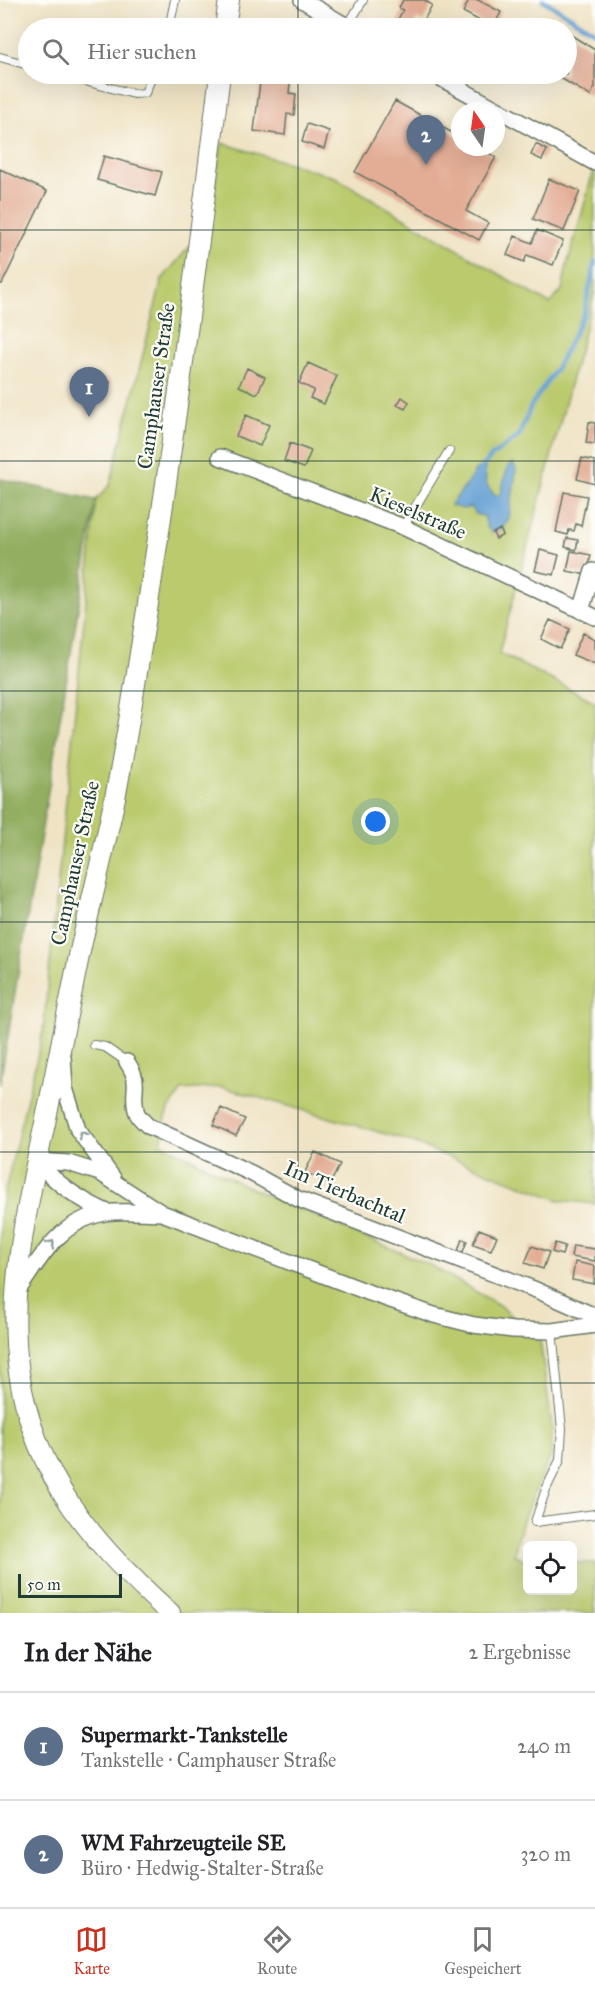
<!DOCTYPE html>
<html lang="de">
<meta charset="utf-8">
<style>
:root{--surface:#fff;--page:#f2f2f2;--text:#202124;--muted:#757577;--line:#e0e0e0;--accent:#c8321e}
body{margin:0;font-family:"IM FELL Great Primer",serif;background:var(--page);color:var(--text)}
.controls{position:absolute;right:18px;bottom:18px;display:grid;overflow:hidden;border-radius:9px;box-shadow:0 6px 24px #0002}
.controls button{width:54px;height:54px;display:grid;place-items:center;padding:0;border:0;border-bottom:2px solid var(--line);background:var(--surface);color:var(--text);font:30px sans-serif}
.compass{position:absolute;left:451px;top:102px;width:54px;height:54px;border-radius:50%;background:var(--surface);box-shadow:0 6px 24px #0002;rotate:347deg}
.scale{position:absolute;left:18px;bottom:15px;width:104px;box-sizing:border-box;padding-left:6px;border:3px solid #1f3d34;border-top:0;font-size:16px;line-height:21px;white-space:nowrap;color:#1f3d34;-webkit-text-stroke:4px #fdfcf7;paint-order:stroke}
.you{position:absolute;left:376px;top:822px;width:21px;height:21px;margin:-15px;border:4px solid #fff;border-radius:50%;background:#1a73e8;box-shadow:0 0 0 9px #1a73e833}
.badge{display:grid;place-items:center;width:39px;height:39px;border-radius:50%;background:var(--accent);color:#fff;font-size:20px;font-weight:700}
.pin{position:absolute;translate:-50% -50px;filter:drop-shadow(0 2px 3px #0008)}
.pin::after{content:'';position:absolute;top:32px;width:21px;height:18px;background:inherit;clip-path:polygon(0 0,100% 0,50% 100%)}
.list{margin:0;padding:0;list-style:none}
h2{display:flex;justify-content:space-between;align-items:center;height:78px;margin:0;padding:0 24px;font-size:26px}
h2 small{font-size:20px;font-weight:400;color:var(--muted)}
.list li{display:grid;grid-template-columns:39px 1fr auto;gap:18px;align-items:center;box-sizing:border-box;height:108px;padding:0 24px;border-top:2px solid var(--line)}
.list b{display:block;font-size:22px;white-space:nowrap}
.list p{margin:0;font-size:20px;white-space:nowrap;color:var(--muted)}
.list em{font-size:20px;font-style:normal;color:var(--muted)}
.icon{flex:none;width:33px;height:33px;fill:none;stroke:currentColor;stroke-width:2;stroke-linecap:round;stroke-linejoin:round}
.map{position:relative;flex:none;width:595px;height:1613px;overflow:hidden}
.search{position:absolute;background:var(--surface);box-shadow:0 6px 24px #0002;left:18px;right:18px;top:18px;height:66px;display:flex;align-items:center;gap:15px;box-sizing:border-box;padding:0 21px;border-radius:33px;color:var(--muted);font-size:22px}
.sheet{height:294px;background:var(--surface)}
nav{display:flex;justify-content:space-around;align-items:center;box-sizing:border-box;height:84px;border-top:2px solid var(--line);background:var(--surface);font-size:16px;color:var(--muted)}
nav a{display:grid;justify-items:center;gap:3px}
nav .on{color:var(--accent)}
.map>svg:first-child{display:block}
.green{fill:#baca6d;stroke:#6c8450;stroke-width:1.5}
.forest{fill:#93ae60;stroke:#59764a;stroke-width:1.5}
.water{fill:#629fd3;stroke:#406e84;stroke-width:1.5}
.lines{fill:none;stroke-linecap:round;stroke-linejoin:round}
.stream{stroke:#629fd3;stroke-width:4.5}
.building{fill:#e3ad95}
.service-casing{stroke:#687766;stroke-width:10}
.minor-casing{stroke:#687766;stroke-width:18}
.tertiary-casing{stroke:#687766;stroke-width:22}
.service{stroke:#fff;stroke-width:8}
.minor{stroke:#fff;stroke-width:15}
.tertiary{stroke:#fff;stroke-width:20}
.oneway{stroke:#8f9e9a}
.grid{fill:none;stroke:#1f3d34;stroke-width:1.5;stroke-opacity:0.55}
.labels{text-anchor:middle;stroke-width:4.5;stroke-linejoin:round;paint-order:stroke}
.street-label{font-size:21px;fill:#1f3d34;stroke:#fdfcf7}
</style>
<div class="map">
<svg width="595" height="1613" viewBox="0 0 595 1613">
<rect width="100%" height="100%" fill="#fdfcf7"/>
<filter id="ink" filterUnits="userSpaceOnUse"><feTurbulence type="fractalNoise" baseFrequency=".0167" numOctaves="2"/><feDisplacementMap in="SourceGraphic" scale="12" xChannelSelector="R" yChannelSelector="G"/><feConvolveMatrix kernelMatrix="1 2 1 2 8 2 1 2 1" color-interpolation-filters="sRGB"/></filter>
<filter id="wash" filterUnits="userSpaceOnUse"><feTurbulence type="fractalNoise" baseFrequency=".008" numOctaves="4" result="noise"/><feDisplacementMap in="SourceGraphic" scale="24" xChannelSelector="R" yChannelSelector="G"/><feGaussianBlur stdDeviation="1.35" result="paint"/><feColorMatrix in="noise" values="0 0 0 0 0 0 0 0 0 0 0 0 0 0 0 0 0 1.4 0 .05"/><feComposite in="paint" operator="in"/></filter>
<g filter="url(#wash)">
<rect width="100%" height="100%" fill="#efe3c4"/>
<path class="green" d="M 222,143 L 335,177 L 550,304 L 562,290 L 567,265 L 581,217 L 593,171 L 595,172 L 595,291 L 499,653 L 595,702 L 595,1204 L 559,1200 L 400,1138 L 222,1087 L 182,1090 L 167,1112 L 161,1143 L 248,1187 L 430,1265 L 499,1305 L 540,1340 L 552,1427 L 551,1455 L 524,1517 L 514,1554 L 527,1561 L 528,1590 L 572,1590 L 573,1563 L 595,1563 L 595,1613 L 0,1613 L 0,1211 L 43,1032 L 96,500 L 110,485 L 162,279 L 207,226 Z"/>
<path class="forest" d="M 0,479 L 96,500 L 0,1084 Z"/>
<path class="water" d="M 513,463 L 516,470 L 509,518 L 501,531 L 500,529 L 493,533 L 487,527 L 484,516 L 476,514 L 471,507 L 463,509 L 450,505 L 465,487 L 477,468 L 485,468 L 486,484 L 495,496 L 500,495 L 508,466 Z"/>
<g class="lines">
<path class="stream" d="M 543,0 L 595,32
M 481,468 L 493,455 L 519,436 L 531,406 L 557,367 L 584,314 L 595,262"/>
</g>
<g id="blocks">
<path class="building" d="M 403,0 L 424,0 L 432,5 L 423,22 L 417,19 L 412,28 L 401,28 L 395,25 L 403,10 L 399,8 Z
M 469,0 L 478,0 L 501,12 L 493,28 L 463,12 Z
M 267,18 L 297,21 L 296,28 L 266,28 Z
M 546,20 L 561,28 L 541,28 Z
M 566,32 L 595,50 L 595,87 L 590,96 L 554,74 L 566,74 Z
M 261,74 L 291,74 L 289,93 L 296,94 L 294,115 L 287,114 L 285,135 L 254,131 Z
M 305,74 L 322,74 L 322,77 L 304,75 Z
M 395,101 L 460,137 L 460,147 L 477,147 L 496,157 L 466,211 L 488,223 L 479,240 L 355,172 Z
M 307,124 L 329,131 L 324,149 L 302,142 Z
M 536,144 L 547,150 L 542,160 L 531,155 Z
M 104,156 L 162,172 L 155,196 L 97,180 Z
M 0,169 L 47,191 L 2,284 L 0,284 Z
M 549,179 L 580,191 L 564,231 L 533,219 Z
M 537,230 L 563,241 L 553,265 L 527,255 L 524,262 L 507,255 L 515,236 L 532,243 Z
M 308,363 L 337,376 L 324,404 L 310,398 L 314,390 L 299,383 Z
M 247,368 L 265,377 L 257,394 L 239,386 Z
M 98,375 L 110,382 L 108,387 L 96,380 Z
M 402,397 L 409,402 L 405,409 L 397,405 Z
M 246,415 L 269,425 L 260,446 L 236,436 Z
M 589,422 L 595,423 L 595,444 L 586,443 Z
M 290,443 L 311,451 L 304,468 L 284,461 Z
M 582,458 L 595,461 L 595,484 L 577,479 Z
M 564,492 L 587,496 L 581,526 L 576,524 L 574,531 L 569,530 L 568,535 L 556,532 Z
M 500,529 L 503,535 L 496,539 L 493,533 Z
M 567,538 L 578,540 L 576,550 L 565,547 Z
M 540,550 L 559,555 L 554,575 L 535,571 Z
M 571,551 L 591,555 L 587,575 L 567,571 Z
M 550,620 L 570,629 L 560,649 L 541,639 Z
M 583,633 L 595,639 L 595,664 L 573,655 Z
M 221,1108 L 245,1119 L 236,1136 L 213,1125 Z
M 315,1152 L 340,1164 L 330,1184 L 305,1172 Z
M 479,1229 L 497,1236 L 491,1250 L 473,1244 Z
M 462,1239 L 467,1241 L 463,1252 L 458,1251 Z
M 555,1243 L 565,1246 L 562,1255 L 552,1252 Z
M 532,1246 L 549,1252 L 543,1269 L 525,1263 Z
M 573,1246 L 595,1249 L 595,1261 L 571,1257 Z
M 575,1262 L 595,1266 L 594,1284 L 572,1280 Z"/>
</g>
</g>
<g filter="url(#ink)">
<use href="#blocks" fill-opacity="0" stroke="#687766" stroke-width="1.5"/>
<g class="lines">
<g class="service-casing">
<path id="service" d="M 347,27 L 363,0
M 169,28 L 175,0
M 0,57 L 28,65
M 58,74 L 134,94 L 145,93 L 153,74
M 403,527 L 449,451
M 94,1045 L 105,1047 L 127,1062
M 552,1331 L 562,1429 L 560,1460 L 546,1489 L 535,1522 L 595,1514"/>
</g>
<g class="minor-casing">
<path id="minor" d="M 302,0 L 350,28
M 433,74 L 595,163
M 220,457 L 403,527 L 595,617
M 581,611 L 593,571
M 63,1056 L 65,1088 L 78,1130 L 113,1178
M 127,1062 C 142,1084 131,1089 136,1110 C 137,1116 143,1121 148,1126 L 251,1173 L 298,1199 L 536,1290 L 595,1316
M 37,1161 L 68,1163 L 100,1173 L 162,1213 L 370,1293 L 434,1315 L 474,1325 L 513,1330 L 552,1331 L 595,1325
M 37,1161 C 56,1184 80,1200 107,1212
M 17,1292 C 41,1257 59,1221 105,1213 C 123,1210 144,1213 162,1213"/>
</g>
<g class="tertiary-casing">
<path id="tertiary" d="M 225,28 L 229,0
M 170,1613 C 94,1544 35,1479 19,1373 C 6,1284 30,1195 48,1109 C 59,1056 69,1003 80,951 C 92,898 105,846 116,793 C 128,732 137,671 147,610 C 175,432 198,253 220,74"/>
</g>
<use href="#service" class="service"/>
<use href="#minor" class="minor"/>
<use href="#tertiary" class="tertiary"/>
</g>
<defs><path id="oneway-chevron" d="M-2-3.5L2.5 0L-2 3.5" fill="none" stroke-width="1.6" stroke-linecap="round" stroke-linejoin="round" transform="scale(1.5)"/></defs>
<g class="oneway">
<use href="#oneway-chevron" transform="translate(83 1135) rotate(-122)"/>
<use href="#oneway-chevron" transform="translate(51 1244) rotate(-50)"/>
</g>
</g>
<path class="grid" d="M 298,0 L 298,28M 298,74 L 298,1613M 0,230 L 595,230M 0,461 L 595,461M 0,691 L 595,691M 0,922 L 595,922M 0,1152 L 595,1152M 0,1383 L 595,1383"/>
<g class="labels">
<g class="street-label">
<text transform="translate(156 386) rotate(-82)" y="7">Camphauser Straße</text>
<text transform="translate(418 513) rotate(23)" y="7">Kieselstraße</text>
<text transform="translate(75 863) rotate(-78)" y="7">Camphauser Straße</text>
<text transform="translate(345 1192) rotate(23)" y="7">Im Tierbachtal</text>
</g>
</g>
</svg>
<div class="controls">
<button><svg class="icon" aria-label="locate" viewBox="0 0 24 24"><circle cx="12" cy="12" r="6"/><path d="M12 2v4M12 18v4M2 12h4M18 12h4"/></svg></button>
</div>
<svg class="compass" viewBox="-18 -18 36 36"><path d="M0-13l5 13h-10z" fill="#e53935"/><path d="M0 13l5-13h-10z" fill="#757577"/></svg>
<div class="scale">50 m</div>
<div class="you"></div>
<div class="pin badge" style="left:89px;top:417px;background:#5c6f8a">1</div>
<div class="pin badge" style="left:426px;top:165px;background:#5c6f8a">2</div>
<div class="search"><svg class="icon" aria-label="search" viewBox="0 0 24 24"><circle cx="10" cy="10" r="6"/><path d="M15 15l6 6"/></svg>Hier suchen</div>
</div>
<section class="sheet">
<h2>In der Nähe<small>2 Ergebnisse</small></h2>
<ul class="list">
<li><span class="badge" style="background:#5c6f8a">1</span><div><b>Supermarkt-Tankstelle</b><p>Tankstelle · Camphauser Straße</p></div><em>240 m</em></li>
<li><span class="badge" style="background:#5c6f8a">2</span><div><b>WM Fahrzeugteile SE</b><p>Büro · Hedwig-Stalter-Straße</p></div><em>320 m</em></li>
</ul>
</section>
<nav>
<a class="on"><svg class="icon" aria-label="map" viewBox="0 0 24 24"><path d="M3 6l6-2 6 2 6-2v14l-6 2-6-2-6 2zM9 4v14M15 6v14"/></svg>Karte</a>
<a><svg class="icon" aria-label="directions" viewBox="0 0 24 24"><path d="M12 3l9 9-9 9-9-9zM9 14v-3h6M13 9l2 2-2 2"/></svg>Route</a>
<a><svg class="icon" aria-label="saved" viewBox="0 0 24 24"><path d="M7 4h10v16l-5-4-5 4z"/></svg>Gespeichert</a>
</nav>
